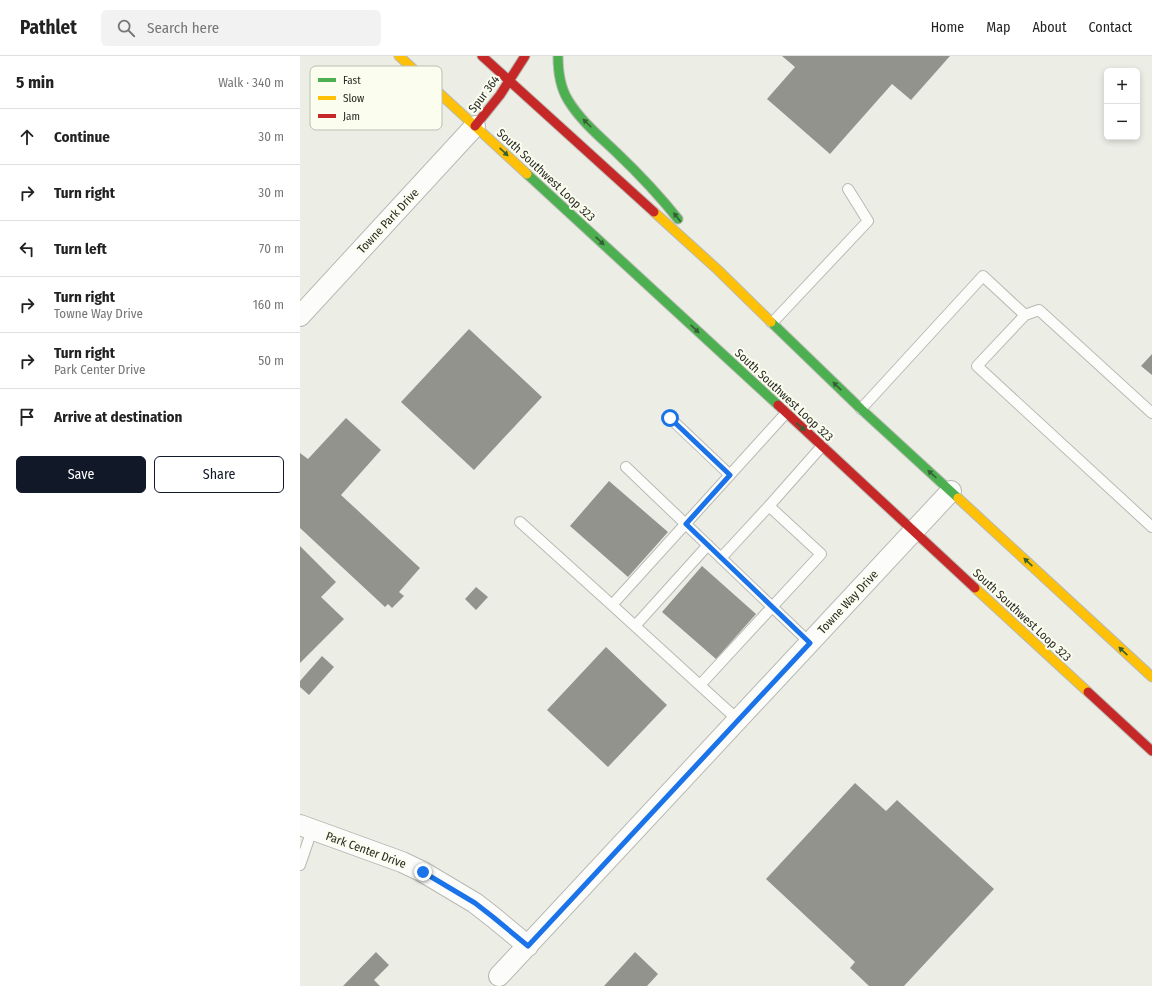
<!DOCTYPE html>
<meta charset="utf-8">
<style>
:root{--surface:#fff;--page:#f2f2f2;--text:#222;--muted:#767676;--line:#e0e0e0;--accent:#111827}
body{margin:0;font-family:"Fira Sans Condensed",sans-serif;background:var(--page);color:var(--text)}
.controls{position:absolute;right:12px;top:12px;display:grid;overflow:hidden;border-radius:6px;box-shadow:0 2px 6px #0003}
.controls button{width:36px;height:36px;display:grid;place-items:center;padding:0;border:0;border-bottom:1px solid var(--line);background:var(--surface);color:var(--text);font:20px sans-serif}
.stop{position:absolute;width:12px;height:12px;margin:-9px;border:3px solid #1a73e8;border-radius:50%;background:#fff}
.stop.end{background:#1a73e8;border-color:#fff;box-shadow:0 1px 4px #0008}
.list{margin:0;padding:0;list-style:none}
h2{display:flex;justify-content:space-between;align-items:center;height:52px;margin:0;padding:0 16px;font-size:17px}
h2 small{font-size:13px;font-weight:400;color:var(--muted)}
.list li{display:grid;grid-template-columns:26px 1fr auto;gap:12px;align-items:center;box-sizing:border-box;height:56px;padding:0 16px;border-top:1px solid var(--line)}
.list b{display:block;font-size:15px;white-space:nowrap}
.list p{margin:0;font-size:13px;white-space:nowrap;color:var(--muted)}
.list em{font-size:13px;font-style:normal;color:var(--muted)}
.actions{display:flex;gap:8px;padding:12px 16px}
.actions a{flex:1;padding:9px 0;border:1px solid var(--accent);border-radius:6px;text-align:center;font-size:14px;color:var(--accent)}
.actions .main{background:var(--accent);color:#fff}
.icon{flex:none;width:22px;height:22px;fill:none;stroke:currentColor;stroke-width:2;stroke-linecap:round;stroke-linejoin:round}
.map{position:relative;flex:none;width:852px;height:930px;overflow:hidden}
header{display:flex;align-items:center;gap:24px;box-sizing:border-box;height:56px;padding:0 20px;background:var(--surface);border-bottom:1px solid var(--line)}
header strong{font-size:19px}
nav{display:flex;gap:22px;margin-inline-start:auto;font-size:14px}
.search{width:280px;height:36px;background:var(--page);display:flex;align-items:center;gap:10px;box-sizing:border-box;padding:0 14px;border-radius:6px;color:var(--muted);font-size:15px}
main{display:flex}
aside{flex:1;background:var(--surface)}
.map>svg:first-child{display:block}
.building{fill:#93938d}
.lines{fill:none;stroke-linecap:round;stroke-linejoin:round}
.lane-casing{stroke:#b8b9b3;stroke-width:12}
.street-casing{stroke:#b8b9b3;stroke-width:22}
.fast-casing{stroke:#b8b9b3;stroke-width:11}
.slow-casing{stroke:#b8b9b3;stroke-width:11}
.jam-casing{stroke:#b8b9b3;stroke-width:11}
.lane{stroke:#fcfcfb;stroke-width:10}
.street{stroke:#fcfcfb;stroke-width:20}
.fast{stroke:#4caf50;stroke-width:9}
.slow{stroke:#ffc107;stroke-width:9}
.jam{stroke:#c62828;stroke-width:9}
.oneway{fill:#365f35}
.route{stroke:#1a73e8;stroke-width:5}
.labels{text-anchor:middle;stroke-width:4;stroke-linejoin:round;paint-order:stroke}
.street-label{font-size:12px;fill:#282923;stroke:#fbfeef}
.key{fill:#fbfeef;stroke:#bcbeb2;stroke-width:1}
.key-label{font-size:11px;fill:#282923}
</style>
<header>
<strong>Pathlet</strong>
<div class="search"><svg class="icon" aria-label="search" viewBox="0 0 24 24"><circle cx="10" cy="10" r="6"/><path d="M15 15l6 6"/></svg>Search here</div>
<nav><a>Home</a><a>Map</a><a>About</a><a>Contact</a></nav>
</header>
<main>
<aside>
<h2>5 min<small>Walk · 340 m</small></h2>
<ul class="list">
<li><svg class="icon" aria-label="ahead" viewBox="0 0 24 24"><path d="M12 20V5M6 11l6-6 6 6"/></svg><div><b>Continue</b></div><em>30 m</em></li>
<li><svg class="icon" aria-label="right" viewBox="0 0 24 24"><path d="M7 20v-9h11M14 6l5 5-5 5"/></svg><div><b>Turn right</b></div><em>30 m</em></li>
<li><svg class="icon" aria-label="left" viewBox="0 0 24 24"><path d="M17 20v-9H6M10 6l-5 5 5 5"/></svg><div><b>Turn left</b></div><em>70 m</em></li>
<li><svg class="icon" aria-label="right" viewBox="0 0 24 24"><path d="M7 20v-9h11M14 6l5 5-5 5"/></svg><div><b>Turn right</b><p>Towne Way Drive</p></div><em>160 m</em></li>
<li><svg class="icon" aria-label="right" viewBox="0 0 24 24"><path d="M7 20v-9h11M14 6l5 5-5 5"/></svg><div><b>Turn right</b><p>Park Center Drive</p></div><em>50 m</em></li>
<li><svg class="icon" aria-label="arrive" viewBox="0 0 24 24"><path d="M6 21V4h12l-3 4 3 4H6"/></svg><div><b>Arrive at destination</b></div></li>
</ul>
<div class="actions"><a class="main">Save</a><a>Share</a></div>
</aside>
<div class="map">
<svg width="852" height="930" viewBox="0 0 852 930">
<rect width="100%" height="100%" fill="#eceee6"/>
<path class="building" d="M 482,0 L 650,0 L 611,44 L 592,28 L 530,98 L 467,43 L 495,11 Z
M 169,273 L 242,341 L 174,414 L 101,346 Z
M 852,298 L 852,319 L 841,310 Z
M 46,362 L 81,394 L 41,439 L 120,512 L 99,536 L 104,540 L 92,552 L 88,548 L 85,551 L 0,472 L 0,397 L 8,403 Z
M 309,425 L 368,476 L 328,521 L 270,470 Z
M 0,490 L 36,526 L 21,541 L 44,563 L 0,607 Z
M 402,510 L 456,558 L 416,603 L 362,556 Z
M 176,531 L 188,541 L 176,554 L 165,543 Z
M 306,591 L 367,649 L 308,711 L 247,654 Z
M 22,600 L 34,611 L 9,639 L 0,631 L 0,625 Z
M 555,727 L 586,755 L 597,744 L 694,833 L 604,930 L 569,930 L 550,912 L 555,906 L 466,823 Z
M 76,896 L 89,909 L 74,924 L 80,930 L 43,930 Z
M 335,896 L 358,918 L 347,930 L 304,930 Z"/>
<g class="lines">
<g class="lane-casing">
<path id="lane" d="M 725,259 L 677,310 L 852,471
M 472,267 L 568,165 L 548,133
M 561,353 L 683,220 L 725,259 L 739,254 L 852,357
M 370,362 L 430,419
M 326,411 L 510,587
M 469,450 L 522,390
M 220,466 L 312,549 L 486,357
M 312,549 L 438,664
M 335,570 L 408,489
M 400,629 L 521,498 L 469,450 L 421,502
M 0,809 L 12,774"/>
</g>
<g class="street-casing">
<path id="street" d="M 0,260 L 175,70
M 0,769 L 102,806 L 123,816 L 175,847 L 193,861 L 228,890
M 199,920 L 651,435"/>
</g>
<g class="fast-casing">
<path id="fast" d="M 258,0 C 258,15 260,31 268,44 C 280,64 299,80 316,96 C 338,117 359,139 378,163
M 227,118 L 478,349
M 471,266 L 561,353 L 658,442"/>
</g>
<g class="slow-casing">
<path id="slow" d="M 99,0 L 227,118
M 354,156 L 418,214 L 471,266
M 658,442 L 852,621
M 675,532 L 788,636"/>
</g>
<g class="jam-casing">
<path id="jam" d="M 182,0 L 354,156
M 175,70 L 200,39 L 225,0
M 478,349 L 675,532
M 788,636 L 852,695"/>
</g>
<use href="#lane" class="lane"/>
<use href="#street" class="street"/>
<use href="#fast" class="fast"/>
<use href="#slow" class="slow"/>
<use href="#jam" class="jam"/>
</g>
<defs><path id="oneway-solid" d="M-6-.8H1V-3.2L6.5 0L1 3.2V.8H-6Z"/></defs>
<g class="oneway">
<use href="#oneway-solid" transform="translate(287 67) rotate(-135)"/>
<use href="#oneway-solid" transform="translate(204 96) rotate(43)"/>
<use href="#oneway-solid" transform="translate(377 161) rotate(-128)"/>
<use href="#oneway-solid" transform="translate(300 185) rotate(43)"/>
<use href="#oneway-solid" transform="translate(395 273) rotate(43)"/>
<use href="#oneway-solid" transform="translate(537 330) rotate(-136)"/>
<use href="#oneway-solid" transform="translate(501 371) rotate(43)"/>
<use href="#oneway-solid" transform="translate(632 418) rotate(-138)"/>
<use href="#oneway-solid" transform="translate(728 506) rotate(-137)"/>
<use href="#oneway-solid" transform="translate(823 595) rotate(-137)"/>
</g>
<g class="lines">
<path class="route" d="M 123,816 L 175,847 L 193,861 L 228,890 L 510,587 L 386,468 L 430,419 L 370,362"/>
</g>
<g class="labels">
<g class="street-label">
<text transform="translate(184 38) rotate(-53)" y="4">Spur 364</text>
<text transform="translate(246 119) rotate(43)" y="4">South Southwest Loop 323</text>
<text transform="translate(88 165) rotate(-47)" y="4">Towne Park Drive</text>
<text transform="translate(484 339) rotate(43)" y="4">South Southwest Loop 323</text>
<text transform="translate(548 546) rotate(-47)" y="4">Towne Way Drive</text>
<text transform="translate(722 559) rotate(43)" y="4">South Southwest Loop 323</text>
<text transform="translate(66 794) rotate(20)" y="4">Park Center Drive</text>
</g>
</g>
<rect x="10" y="10" width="132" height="64" rx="6" class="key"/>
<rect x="18" y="22" width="18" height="4" fill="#4caf50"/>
<rect x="18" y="40" width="18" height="4" fill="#ffc107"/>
<rect x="18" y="58" width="18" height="4" fill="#c62828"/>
<g class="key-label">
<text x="43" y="28">Fast</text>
<text x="43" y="46">Slow</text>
<text x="43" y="64">Jam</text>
</g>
</svg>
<div class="controls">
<button>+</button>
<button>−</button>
</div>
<div class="stop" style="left:370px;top:362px"></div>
<div class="stop end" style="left:123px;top:816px"></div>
</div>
</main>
